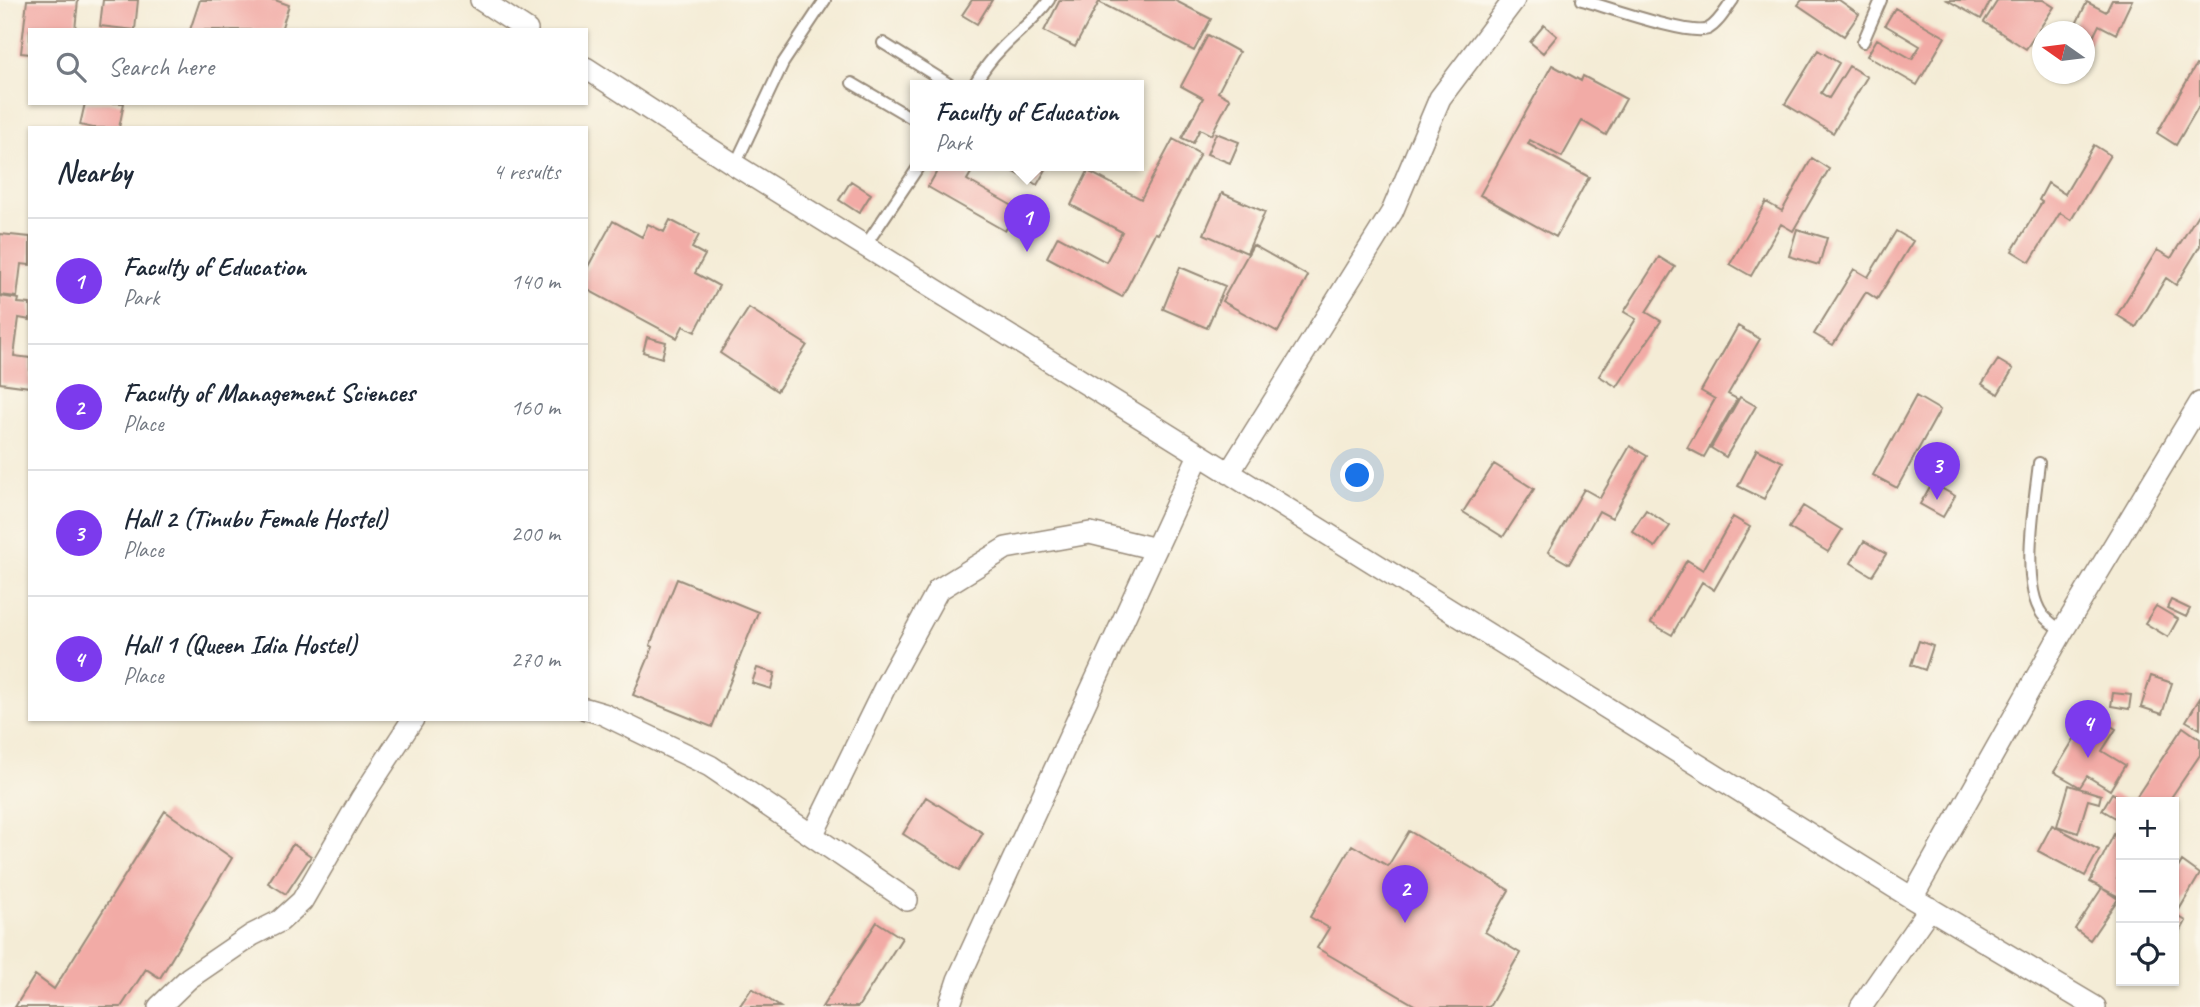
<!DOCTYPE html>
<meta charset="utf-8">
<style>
:root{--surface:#fff;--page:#f2f2f3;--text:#1f2937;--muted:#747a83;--line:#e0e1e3;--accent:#7c3aed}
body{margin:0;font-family:Caveat,sans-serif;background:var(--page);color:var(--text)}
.controls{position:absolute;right:21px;bottom:21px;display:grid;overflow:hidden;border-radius:0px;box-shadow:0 2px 5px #0004}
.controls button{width:63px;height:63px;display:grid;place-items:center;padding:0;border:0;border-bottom:2px solid var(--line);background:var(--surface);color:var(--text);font:35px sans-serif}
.compass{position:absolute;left:2032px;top:21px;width:63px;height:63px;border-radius:50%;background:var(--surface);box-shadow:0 2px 5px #0004;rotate:284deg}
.you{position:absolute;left:1358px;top:476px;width:24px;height:24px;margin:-18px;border:5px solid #fff;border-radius:50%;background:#1a73e8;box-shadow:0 0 0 10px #1a73e833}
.badge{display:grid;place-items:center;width:46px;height:46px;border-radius:50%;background:var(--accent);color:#fff;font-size:23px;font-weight:700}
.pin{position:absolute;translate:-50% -58px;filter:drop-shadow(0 2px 4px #0008)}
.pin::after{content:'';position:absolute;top:37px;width:24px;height:21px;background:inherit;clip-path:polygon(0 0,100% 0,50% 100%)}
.popup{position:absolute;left:910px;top:80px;width:234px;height:91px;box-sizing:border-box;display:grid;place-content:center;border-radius:0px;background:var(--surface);filter:drop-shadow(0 2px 5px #0005);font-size:23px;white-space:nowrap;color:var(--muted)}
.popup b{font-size:26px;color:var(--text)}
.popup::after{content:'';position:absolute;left:50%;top:100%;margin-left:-14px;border:14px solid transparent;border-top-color:var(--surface)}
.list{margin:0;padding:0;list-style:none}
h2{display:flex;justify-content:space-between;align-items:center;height:91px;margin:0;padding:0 28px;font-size:30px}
h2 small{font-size:23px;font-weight:400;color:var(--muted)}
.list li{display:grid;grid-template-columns:46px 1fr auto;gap:21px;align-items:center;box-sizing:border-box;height:126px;padding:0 28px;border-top:2px solid var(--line)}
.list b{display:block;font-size:26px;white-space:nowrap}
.list p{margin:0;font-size:23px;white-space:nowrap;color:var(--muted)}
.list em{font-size:23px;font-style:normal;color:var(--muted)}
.icon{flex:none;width:38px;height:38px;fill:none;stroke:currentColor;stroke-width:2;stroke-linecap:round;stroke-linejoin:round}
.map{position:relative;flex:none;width:2200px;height:1007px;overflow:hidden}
.search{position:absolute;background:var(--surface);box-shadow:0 2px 5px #0004;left:28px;top:28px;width:560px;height:77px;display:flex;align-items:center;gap:18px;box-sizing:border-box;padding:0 24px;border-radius:0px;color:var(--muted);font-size:26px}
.panel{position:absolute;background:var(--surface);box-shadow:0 2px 5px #0004;left:28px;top:126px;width:560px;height:595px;border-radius:0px}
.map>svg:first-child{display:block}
.building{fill:#f2aba6}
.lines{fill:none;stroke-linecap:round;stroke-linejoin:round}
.service-casing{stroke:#988b7a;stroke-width:14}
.minor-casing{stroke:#988b7a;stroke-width:24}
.service{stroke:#fff;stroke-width:10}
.minor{stroke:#fff;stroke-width:21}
</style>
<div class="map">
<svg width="2200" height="1007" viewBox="0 0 2200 1007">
<rect width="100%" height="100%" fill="#fbf7ec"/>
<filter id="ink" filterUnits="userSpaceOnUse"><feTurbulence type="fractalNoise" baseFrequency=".0143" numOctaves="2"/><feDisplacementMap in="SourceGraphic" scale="14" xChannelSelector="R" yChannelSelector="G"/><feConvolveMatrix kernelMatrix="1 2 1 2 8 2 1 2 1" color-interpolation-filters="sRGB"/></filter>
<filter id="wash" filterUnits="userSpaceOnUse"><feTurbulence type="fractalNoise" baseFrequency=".00686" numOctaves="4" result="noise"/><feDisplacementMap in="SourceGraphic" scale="28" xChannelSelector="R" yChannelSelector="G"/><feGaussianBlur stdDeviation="1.57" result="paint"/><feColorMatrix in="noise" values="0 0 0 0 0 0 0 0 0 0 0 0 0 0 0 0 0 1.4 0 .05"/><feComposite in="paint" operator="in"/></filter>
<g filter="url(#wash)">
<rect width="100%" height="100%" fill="#f4ecd6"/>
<g id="blocks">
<path class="building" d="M 27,0 L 78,0 L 75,30 L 30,30 L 30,54 L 21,53 Z
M 103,0 L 138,0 L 135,30 L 100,26 Z
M 200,0 L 275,0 L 289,5 L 281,30 L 190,30 Z
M 972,0 L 992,0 L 977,24 L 962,15 Z
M 1060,0 L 1174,0 L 1211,19 L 1194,51 L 1099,2 L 1075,47 L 1044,31 Z
M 1802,0 L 1839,0 L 1859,14 L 1844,36 L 1798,5 Z
M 1947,0 L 1991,0 L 1981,19 Z
M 1998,0 L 2043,0 L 2054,7 L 2026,49 L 1984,22 Z
M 2112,0 L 2132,0 L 2116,34 L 2099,25 L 2084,55 L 2084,32 L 2072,32 L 2087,2 L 2106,12 Z
M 1895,8 L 1945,37 L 1917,85 L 1867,56 L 1877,39 L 1912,59 L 1920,46 L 1885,25 Z
M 1544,25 L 1557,36 L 1543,53 L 1530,42 Z
M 1208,35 L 1239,52 L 1218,92 L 1230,99 L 1211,135 L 1200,129 L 1193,143 L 1182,138 L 1203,98 L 1181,86 Z
M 1818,50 L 1839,63 L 1821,93 L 1829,98 L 1849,66 L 1867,77 L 1833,133 L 1785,104 Z
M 1552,65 L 1581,81 L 1583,76 L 1626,99 L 1606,135 L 1582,121 L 1562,157 L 1530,140 L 1528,144 L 1589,177 L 1556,237 L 1480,195 Z
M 2196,65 L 2200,67 L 2200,104 L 2176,145 L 2157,133 Z
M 85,103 L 124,103 L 119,128 L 93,128 L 80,125 Z
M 1216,133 L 1239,142 L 1230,163 L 1207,154 Z
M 1173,139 L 1200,154 L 1158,234 L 1155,233 L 1122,297 L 1047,257 L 1058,236 L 1106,262 L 1122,232 L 1071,205 L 1088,171 L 1141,199 Z
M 2094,145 L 2110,155 L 2071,220 L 2060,213 L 2030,262 L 2012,251 L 2042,202 L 2039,200 L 2048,183 L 2065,194 Z
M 1812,158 L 1829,169 L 1793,231 L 1781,224 L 1751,276 L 1730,264 L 1766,202 L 1782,211 Z
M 940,166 L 975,166 L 967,180 L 1018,209 L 1005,231 L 928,187 Z
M 1004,166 L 1048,166 L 1037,185 Z
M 851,181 L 871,194 L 859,213 L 839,200 Z
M 1222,193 L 1265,212 L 1247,253 L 1204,234 Z
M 2200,211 L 2200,246 L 2176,285 L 2166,278 L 2136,327 L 2117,315 L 2157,250 L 2171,258 Z
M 670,220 L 699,235 L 692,248 L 705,255 L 695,273 L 719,286 L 695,332 L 683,326 L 677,338 L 586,289 L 586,270 L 613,221 L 642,237 L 648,224 L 664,232 Z
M 1797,229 L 1827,238 L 1819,265 L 1789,256 Z
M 1896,231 L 1913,241 L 1877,299 L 1866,292 L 1833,345 L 1814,334 L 1854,269 L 1868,277 Z
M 0,234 L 30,237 L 30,265 L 21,264 L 17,297 L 0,295 Z
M 1253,245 L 1308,276 L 1278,332 L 1222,301 Z
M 1659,257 L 1675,267 L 1646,312 L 1661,321 L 1617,387 L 1599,376 L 1636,319 L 1624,312 Z
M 1180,267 L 1225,286 L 1207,328 L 1163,309 Z
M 0,296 L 19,299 L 18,303 L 30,304 L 30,320 L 19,318 L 14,356 L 30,358 L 30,387 L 0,383 Z
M 749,308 L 807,345 L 777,391 L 720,353 Z
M 1738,326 L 1760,339 L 1728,394 L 1737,399 L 1704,457 L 1687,448 L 1715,399 L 1701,391 Z
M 647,337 L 666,342 L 662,358 L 643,352 Z
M 1998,360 L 2013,369 L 1998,394 L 1982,384 Z
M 1916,396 L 1940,410 L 1897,488 L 1873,475 Z
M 1740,397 L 1756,406 L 1726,457 L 1711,448 Z
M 1630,446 L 1647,456 L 1612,518 L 1599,511 L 1569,564 L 1548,552 L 1584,489 L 1600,498 Z
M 1757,449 L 1783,462 L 1764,499 L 1738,486 Z
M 1494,464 L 1534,489 L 1503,537 L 1463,512 Z
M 1932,483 L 1955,496 L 1943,517 L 1920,504 Z
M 1803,506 L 1842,530 L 1828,552 L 1789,528 Z
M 1646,510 L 1670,526 L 1655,547 L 1632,531 Z
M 1733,517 L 1750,527 L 1714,590 L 1702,582 L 1672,635 L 1651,623 L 1687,560 L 1703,570 Z
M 1864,541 L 1886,554 L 1872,576 L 1851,563 Z
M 677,579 L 758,612 L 712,727 L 633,695 L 653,647 L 650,645 Z
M 2171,600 L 2190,609 L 2186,617 L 2167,608 Z
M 2156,606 L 2178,619 L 2168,637 L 2145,623 Z
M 1919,641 L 1933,646 L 1925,670 L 1911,665 Z
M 757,668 L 775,673 L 771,689 L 752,683 Z
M 2151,676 L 2172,683 L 2162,714 L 2141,707 Z
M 2113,693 L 2131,695 L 2129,709 L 2111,706 Z
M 2200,698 L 2200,729 L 2186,721 Z
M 2090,713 L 2116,729 L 2102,751 L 2125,765 L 2110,790 L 2087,776 L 2080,787 L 2054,772 Z
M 2183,727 L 2200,739 L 2200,755 L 2168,802 L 2133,802 Z
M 2069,785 L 2101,795 L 2099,803 L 2088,800 L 2078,833 L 2057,826 Z
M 2112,793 L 2129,802 L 2121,802 L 2121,821 L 2102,810 Z
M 926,797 L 983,833 L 960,870 L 903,834 Z
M 165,811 L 232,858 L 160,978 L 146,969 L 121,1007 L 15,1007 L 35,975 L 54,989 Z
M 2119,824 L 2121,825 L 2121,871 L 2117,879 L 2121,881 L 2121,898 L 2103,889 L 2118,899 L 2090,940 L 2075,929 L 2102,888 L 2090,882 Z
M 2052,825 L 2099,850 L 2085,876 L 2038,851 Z
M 1409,831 L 1509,890 L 1485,932 L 1520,953 L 1489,1007 L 1418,1007 L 1317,948 L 1329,928 L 1310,917 L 1352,845 L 1388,866 Z
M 293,844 L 311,856 L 286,894 L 268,883 Z
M 2182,861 L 2200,874 L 2176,915 L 2186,921 L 2174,943 L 2174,875 Z
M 877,922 L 902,938 L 858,1007 L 822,1007 Z
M 752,988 L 780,1007 L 739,1007 Z"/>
</g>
</g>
<g filter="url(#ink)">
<use href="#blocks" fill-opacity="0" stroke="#988b7a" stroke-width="2"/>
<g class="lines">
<g class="service-casing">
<path id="service" d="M 1582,0 C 1604,6 1691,37 1708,29 C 1719,23 1726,9 1733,0
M 1863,42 L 1881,0
M 883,43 L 952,86
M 852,83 L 915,120
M 973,86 C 981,73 990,60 1001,49 C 1017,32 1035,20 1049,0
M 735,165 L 783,63 L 825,0
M 865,246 L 919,166
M 2039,463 C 2035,500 2020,583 2042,614 C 2047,621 2056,626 2062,632"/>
</g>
<g class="minor-casing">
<path id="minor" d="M 481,0 L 527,30
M 586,68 L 735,165 L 1912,898 L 2095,1007
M 1229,473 L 1392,212 L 1440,98 L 1514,0
M 586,709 L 603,714 L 710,766 L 907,900
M 813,834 L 885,687 L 938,590 L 1006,548 L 1090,533 L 1156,549
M 1912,898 L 2062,632 L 2200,403
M 159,1007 L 189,978 L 252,935 L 280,921 L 302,901 L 361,799 L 413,719
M 949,1007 L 958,980 L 1199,455
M 1861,1007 L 1930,908"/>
</g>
<use href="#service" class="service"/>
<use href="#minor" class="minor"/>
</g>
</g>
</svg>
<div class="controls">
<button>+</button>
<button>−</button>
<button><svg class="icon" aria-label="locate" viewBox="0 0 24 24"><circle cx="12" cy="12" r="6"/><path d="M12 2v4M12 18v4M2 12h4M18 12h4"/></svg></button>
</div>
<svg class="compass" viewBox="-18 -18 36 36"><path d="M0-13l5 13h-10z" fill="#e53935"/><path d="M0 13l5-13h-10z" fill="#747a83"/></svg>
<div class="you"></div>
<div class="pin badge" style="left:1027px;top:252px">1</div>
<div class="popup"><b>Faculty of Education</b>Park</div>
<div class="pin badge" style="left:1405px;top:923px">2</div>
<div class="pin badge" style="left:1937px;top:500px">3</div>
<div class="pin badge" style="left:2088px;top:758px">4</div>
<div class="search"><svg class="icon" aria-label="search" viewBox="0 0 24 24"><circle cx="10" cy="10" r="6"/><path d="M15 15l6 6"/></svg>Search here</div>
<section class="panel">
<h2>Nearby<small>4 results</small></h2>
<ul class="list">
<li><span class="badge">1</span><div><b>Faculty of Education</b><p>Park</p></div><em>140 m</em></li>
<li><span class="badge">2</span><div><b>Faculty of Management Sciences</b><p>Place</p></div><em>160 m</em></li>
<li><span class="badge">3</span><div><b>Hall 2 (Tinubu Female Hostel)</b><p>Place</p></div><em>200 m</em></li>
<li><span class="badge">4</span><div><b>Hall 1 (Queen Idia Hostel)</b><p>Place</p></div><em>270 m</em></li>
</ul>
</section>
</div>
